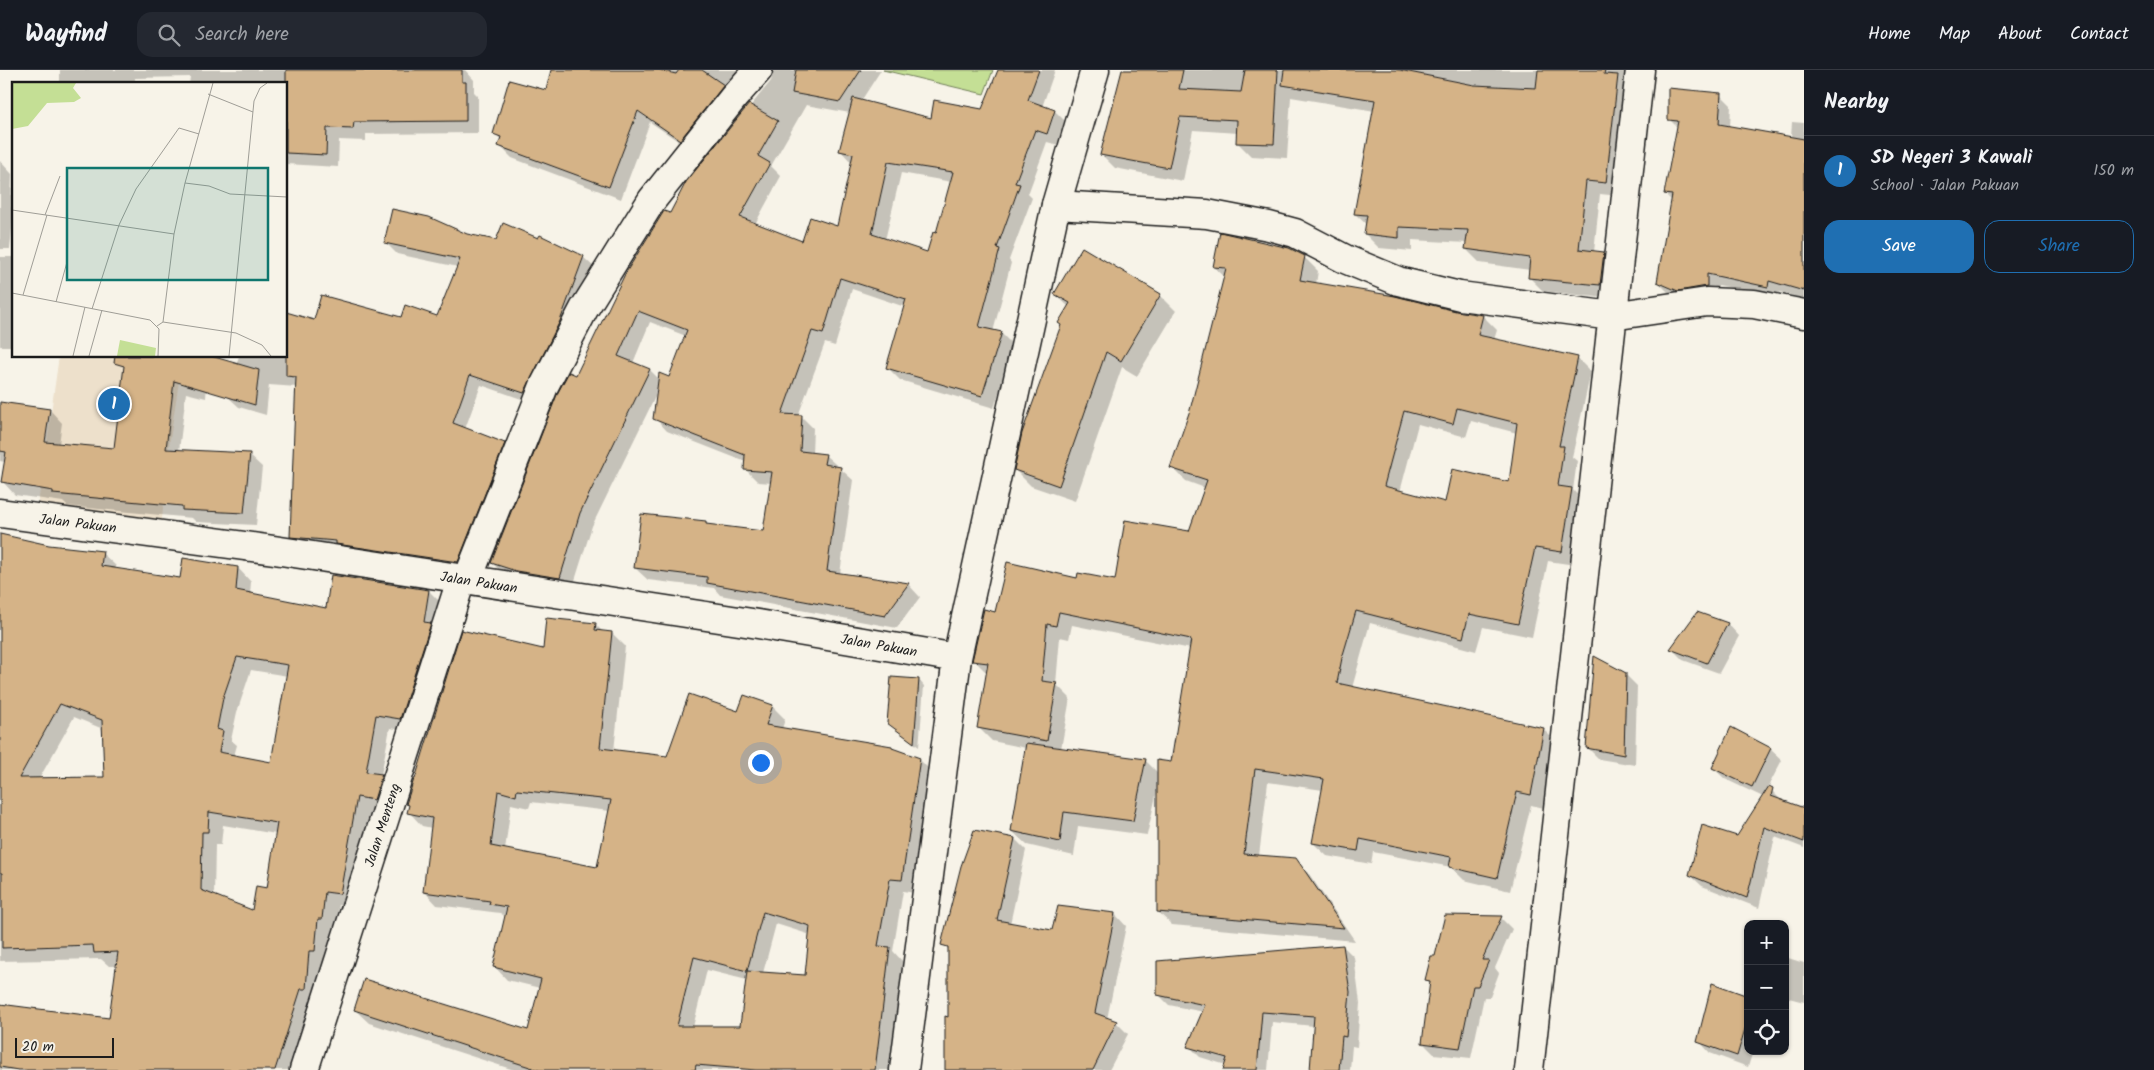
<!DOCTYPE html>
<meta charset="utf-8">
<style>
:root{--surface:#171b24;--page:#242831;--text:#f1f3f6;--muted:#9ea1a6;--line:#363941;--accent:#1f6fb2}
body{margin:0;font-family:Kalam,sans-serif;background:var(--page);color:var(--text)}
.controls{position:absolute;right:15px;bottom:15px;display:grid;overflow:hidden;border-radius:10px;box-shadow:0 1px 4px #0004}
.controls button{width:45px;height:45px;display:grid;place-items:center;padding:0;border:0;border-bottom:1px solid var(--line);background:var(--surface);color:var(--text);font:25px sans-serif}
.scale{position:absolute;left:15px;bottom:12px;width:99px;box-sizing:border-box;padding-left:5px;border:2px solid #1c1c1c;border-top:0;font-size:14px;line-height:18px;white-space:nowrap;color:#1c1c1c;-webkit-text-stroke:4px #f7f3e8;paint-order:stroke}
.you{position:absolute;left:760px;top:692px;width:18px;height:18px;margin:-12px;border:4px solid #fff;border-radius:50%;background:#1a73e8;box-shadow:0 0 0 8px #1a73e833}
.badge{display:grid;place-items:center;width:32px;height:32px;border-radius:50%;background:var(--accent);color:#fff;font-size:16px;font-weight:700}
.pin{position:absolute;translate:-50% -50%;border:2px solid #fff;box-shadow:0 1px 5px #0006}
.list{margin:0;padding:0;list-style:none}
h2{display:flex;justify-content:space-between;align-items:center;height:65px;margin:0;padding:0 20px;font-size:21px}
h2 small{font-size:16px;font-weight:400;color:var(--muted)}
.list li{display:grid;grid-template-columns:32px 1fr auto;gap:15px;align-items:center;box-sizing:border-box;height:70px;padding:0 20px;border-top:1px solid var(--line)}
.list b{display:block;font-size:19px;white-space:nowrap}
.list p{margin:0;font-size:16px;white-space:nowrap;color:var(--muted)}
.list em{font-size:16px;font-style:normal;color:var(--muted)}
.actions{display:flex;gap:10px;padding:15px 20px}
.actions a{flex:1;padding:11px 0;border:1px solid var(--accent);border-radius:15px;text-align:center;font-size:18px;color:var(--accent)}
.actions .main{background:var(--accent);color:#fff}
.icon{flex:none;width:28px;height:28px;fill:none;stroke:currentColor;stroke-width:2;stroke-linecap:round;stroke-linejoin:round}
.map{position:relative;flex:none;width:1804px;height:1000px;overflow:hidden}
header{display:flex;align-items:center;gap:30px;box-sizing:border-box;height:70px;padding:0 25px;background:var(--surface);border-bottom:1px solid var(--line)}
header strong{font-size:24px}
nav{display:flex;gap:28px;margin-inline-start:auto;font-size:18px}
.search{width:350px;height:45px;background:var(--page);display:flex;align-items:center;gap:12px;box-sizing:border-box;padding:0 18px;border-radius:15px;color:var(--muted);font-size:19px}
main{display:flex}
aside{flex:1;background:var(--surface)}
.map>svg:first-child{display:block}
.built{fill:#ede0cb}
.green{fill:#c4df95;stroke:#707e58}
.shadow{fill:#0003;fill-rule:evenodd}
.building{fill:#d5b387;stroke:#1c1c1c;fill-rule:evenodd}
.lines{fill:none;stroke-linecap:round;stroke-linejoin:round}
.street-casing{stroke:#1c1c1c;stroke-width:31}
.secondary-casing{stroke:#1c1c1c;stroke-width:31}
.street{stroke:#f7f3e8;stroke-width:28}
.secondary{stroke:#f7f3e8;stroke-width:28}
.labels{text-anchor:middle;stroke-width:5;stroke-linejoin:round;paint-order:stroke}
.street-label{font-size:14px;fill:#1c1c1c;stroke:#f7f3e8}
.inset-road{fill:none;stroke:#9f9d96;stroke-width:1}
.view{fill:#0f766e;fill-opacity:0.15;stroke:#0f766e;stroke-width:2.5}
.inset-edge{fill:none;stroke:#1c1c1c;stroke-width:2.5}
</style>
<header>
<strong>Wayfind</strong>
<div class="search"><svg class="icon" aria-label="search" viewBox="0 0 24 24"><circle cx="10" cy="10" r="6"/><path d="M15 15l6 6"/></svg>Search here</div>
<nav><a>Home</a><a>Map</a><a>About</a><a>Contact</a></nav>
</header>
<main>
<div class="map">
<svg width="1804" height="1000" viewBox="0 0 1804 1000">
<rect width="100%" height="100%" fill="#f7f3e8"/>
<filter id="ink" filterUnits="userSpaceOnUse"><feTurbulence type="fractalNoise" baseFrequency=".02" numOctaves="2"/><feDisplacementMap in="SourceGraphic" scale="10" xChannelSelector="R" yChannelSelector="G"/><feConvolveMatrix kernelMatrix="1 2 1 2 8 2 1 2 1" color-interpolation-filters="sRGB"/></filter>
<g filter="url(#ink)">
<path class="built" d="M 59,286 L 183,286 L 168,382 L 162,450 L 38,434 Z"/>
<path class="green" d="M 883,0 L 993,0 L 984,24 Z"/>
<path class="shadow" d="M 60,0 L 465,0 L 474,10 L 474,22 L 478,26 L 478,63 L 366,64 L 366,71 L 339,70 L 338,97 L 286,94 L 286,14 L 189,14 L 190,7 L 135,8 L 135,14 L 60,14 Z
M 553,0 L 761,0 L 693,81 L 650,52 L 621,129 L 512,88 L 500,76 L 501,70 L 495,63 L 547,22 Z
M 774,0 L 881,0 L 861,31 L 932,50 L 983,41 L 998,0 L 1055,0 L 1042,37 L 1055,41 L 1067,53 L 1059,75 L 1047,72 L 1028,124 L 1032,128 L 1009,190 L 1011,193 L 993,262 L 1001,263 L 1014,276 L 994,338 L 900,310 L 888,298 L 905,237 L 852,219 L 835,276 L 825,273 L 798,346 L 801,346 L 813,358 L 812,384 L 825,385 L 853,410 L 840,504 L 908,514 L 920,527 L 897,558 L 720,525 L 714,518 L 648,510 L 635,498 L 706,452 L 709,456 L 764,463 L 772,413 L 758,412 L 745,399 L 746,392 L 667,361 L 655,348 L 658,321 L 592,456 L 572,520 L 505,505 L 492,493 L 577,307 L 671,145 L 687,113 L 771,11 ZM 806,35 L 850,43 L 840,80 L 852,93 L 838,158 L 803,173 L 755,154 L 781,106 L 771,96 ZM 901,103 L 952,112 L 937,164 L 928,184 L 885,170 ZM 650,252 L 686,266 L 670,308 L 660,310 L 650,300 L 633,293 Z
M 1124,0 L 1634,0 L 1620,126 L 1600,124 L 1594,182 L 1604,183 L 1618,197 L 1614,229 L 1543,221 L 1529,207 L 1530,200 L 1480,193 L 1466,179 L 1467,173 L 1412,170 L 1412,181 L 1379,178 L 1365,164 L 1367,155 L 1355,144 L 1375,41 L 1291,27 L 1287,88 L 1251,86 L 1237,72 L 1238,63 L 1193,60 L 1183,111 L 1115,98 L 1101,84 Z
M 1720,24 L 1731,35 L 1730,58 L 1791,68 L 1792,52 L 1804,53 L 1804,229 L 1780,222 L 1779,227 L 1718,215 L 1718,227 L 1689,231 L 1669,223 L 1658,212 L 1672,131 L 1665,124 L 1678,58 L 1670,50 Z
M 0,91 L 12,104 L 11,137 L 14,139 L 10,179 L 0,179 Z
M 467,165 L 583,187 L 595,198 L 536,334 L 481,315 L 465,359 L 504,374 L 515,385 L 469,503 L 303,477 L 291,466 L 297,317 L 269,315 L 266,345 L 239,337 L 227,326 L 239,286 L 286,286 L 315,252 L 438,247 L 458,197 L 397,184 L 386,173 Z
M 0,187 L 14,187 L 14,276 L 0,276 Z
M 1304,187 L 1318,201 L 1316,214 L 1483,246 L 1497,260 L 1494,270 L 1577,288 L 1591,302 L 1572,387 L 1577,391 L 1573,420 L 1585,433 L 1575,495 L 1548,491 L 1532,567 L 1483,557 L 1476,581 L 1370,553 L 1352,618 L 1544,660 L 1557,673 L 1544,738 L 1531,735 L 1510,821 L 1464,810 L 1451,797 L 1373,782 L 1371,794 L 1327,786 L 1313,773 L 1323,720 L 1268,712 L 1259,786 L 1295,790 L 1309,804 L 1355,871 L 1172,855 L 1158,842 L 1158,717 L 1147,765 L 1078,756 L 1074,786 L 1027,775 L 1012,761 L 1026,678 L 992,671 L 978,657 L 988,604 L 974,590 L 996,544 L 1078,509 L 1116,512 L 1190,462 L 1205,418 L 1186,411 L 1172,397 L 1191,340 L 1225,207 L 1214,197 ZM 1471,351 L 1517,363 L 1510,414 L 1446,433 L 1400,422 L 1418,354 L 1466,367 ZM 1072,555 L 1191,579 L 1172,693 L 1158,703 L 1145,690 L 1061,679 L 1070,628 L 1056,614 L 1060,567 L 1069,569 Z
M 1055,224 L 1160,225 L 1176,241 L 1137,306 L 1122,297 L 1075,431 L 1031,416 L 1015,400 L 1069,237 Z
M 126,286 L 208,296 L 206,328 L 186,323 L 179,381 L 249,385 L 262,397 L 256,455 L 196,452 L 192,448 L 67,436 L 63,432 L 15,425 L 3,412 L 5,392 L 0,391 L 0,333 L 50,340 L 62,353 L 59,374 L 115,380 Z
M 0,467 L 49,476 L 102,483 L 116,496 L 116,499 L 181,510 L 238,498 L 251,512 L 250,524 L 327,540 L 429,521 L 442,534 L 414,662 L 390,658 L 381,705 L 395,719 L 388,743 L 371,740 L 353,837 L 339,835 L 335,862 L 332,862 L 328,894 L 323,894 L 320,932 L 292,1000 L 0,1000 L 0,936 L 110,949 L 117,896 L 109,896 L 101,889 L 0,891 ZM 251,600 L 288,606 L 272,693 L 234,686 L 237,675 L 231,670 L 237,642 ZM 74,647 L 103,659 L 105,709 L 39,709 ZM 223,755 L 276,764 L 268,819 L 253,841 L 214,826 L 215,775 L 221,775 Z
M 1698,544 L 1728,554 L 1739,566 L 1719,603 L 1683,590 L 1672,579 Z
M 596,555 L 603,562 L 612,563 L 625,576 L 614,681 L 667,688 L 738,643 L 772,636 L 785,649 L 782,659 L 894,680 L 919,689 L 932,702 L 915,823 L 903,821 L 893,881 L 903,892 L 889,1000 L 514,1000 L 369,953 L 355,940 L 528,962 L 540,918 L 507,910 L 494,896 L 506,847 L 500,843 L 437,835 L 424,821 L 432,758 L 422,756 L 409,742 L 410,737 L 407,734 L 544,580 ZM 531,732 L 610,741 L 597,798 L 505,780 L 511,734 L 529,738 ZM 776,854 L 811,865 L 806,906 L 763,903 ZM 707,900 L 747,910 L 741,957 L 693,957 Z
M 1625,604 L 1637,616 L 1635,695 L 1599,689 L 1587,677 Z
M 919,610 L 924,616 L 919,677 L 894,658 Z
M 1770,679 L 1782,690 L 1768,717 L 1783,732 L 1804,739 L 1804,778 L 1775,767 L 1759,838 L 1702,816 L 1690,805 L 1738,768 L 1763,727 L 1725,709 L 1713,698 Z
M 975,762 L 1015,769 L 1026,780 L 1010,854 L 1053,861 L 1115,844 L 1126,856 L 1107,949 L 1116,952 L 1128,964 L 1109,1000 L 969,1000 L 950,948 L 950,881 L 943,874 Z
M 1446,846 L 1501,848 L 1512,859 L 1495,898 L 1499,903 L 1490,927 L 1484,927 L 1471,988 L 1434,984 L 1423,973 L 1431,914 L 1427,910 L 1436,887 Z
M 1343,876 L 1354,887 L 1360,933 L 1357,977 L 1352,976 L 1350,1000 L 1311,1000 L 1314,956 L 1272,952 L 1268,1000 L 1224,1000 L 1226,995 L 1200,987 L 1189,976 L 1204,942 L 1169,935 L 1158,924 Z
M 1785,887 L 1804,893 L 1804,932 L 1785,927 Z
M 1748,927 L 1748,981 L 1753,981 L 1748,997 L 1710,983 L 1699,971 Z"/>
<path class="building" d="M 286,0 L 462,0 L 462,12 L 466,12 L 466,51 L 354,52 L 353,59 L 327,58 L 326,85 L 286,83 Z
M 551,0 L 659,0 L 676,4 L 679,0 L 702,0 L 724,15 L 680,70 L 638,41 L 609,117 L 498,76 L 501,67 L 493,64 L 509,10 L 546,20 Z
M 796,0 L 861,0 L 840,32 L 792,23 Z
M 998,0 L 1039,0 L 1028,30 L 1055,40 L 1047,64 L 1035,60 L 1015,113 L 1020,114 L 997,178 L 1000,179 L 979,257 L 1002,262 L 982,326 L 886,298 L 906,229 L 840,208 L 823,264 L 812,261 L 782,344 L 802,345 L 800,381 L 826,384 L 824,394 L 841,397 L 827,501 L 909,513 L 885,546 L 707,513 L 707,507 L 634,498 L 641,444 L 706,451 L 706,454 L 763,461 L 772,402 L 744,400 L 745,385 L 653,349 L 659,303 L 669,307 L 687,260 L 638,241 L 618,286 L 650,299 L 580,443 L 560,508 L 516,501 L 491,493 L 558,322 L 569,302 L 576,305 L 625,204 L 664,141 L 670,143 L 686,112 L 749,34 L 778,51 L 758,86 L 770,93 L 740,147 L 802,171 L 810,147 L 837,156 L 853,84 L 839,81 L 853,28 L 931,48 L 934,30 L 982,39 ZM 888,92 L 953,102 L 936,163 L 933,162 L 927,182 L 872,164 Z
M 1122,0 L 1183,0 L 1179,19 L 1241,22 L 1245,0 L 1278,0 L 1274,74 L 1236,73 L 1237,50 L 1180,47 L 1169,98 L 1100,85 Z
M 1284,0 L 1399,0 L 1474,15 L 1536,18 L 1538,0 L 1605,0 L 1604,4 L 1618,5 L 1606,113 L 1586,111 L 1579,179 L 1604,182 L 1600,215 L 1528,208 L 1530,188 L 1465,179 L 1468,160 L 1399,157 L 1399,168 L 1364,164 L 1367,145 L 1354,144 L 1375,30 L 1282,15 Z
M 1668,18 L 1721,23 L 1719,54 L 1804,69 L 1804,221 L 1769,211 L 1768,217 L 1707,204 L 1707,216 L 1678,221 L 1657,212 L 1672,125 L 1664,124 L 1678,51 L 1668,50 Z
M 392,139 L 429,147 L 467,164 L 496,170 L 503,153 L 538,168 L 540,165 L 584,186 L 560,251 L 524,323 L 470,305 L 453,353 L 505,373 L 458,492 L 336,474 L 336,471 L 290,467 L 296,307 L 286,306 L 286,242 L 314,250 L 321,225 L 401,247 L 405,235 L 437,246 L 460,189 L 384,173 Z
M 1220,162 L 1289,178 L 1305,186 L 1300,210 L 1395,226 L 1456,241 L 1483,245 L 1478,265 L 1578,287 L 1559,376 L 1564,376 L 1558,416 L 1572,418 L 1562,482 L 1535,478 L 1518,554 L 1469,544 L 1463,568 L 1356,541 L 1342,588 L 1337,613 L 1544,658 L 1531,725 L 1517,722 L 1497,808 L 1449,797 L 1451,787 L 1360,769 L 1358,781 L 1312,773 L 1324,709 L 1255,699 L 1244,784 L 1296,788 L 1344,858 L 1157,842 L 1157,690 L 1171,692 L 1191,569 L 1059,542 L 1056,556 L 1047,554 L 1042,611 L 1057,613 L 1047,671 L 977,658 L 988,593 L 972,591 L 984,539 L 995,542 L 1007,492 L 1077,508 L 1078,503 L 1115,510 L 1125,450 L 1189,461 L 1207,410 L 1170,398 L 1190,340 L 1226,198 L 1213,197 ZM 1457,338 L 1517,353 L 1509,412 L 1452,399 L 1445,432 L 1384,416 L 1404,341 L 1453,354 Z
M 1082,177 L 1161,224 L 1121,291 L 1106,282 L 1059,416 L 1014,400 L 1022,363 L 1061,255 L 1058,253 L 1070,233 L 1054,224 Z
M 115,286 L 211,286 L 259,300 L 255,335 L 174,311 L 166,379 L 250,383 L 244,443 L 182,440 L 182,436 L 53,424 L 53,421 L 1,412 L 6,382 L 0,381 L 0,332 L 50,339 L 45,372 L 114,378 L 124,296 L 114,293 Z
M 0,464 L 49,475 L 103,481 L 101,496 L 180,508 L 183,488 L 238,497 L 236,520 L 326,538 L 331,505 L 429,520 L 424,552 L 431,553 L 400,649 L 376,645 L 366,702 L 382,704 L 374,730 L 357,727 L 340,824 L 325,822 L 322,849 L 318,849 L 315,881 L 309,881 L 306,919 L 301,919 L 275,1000 L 18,1000 L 0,997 L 0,934 L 109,948 L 118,882 L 94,883 L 93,875 L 2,878 L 2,803 L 0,803 ZM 237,587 L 288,595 L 271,692 L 219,682 L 223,661 L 217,659 L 223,628 ZM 60,634 L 102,650 L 104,707 L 19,708 ZM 209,742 L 277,753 L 267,818 L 256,816 L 252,840 L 201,820 L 202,762 L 208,762 Z
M 1697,542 L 1728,553 L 1707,593 L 1670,579 Z
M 546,548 L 596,553 L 595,560 L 612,562 L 600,678 L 667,686 L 689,624 L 738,641 L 744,625 L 773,635 L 766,655 L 892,676 L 892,678 L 920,688 L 902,810 L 890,809 L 878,876 L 890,877 L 875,1000 L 756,1000 L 696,995 L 695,1000 L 539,1000 L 354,940 L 364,909 L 528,960 L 541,909 L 493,897 L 507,837 L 489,834 L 490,831 L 423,822 L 432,748 L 407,743 L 409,735 L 406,734 L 414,709 L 415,709 L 461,560 L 543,579 ZM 517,720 L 611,730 L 597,797 L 491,776 L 498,721 L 516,726 ZM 763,842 L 810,856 L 805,905 L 747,901 ZM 694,887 L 747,901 L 740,956 L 677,956 Z
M 1594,586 L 1626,603 L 1624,685 L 1586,678 Z
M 891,607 L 919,609 L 914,673 L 887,653 Z
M 1731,657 L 1771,678 L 1752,717 L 1712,698 Z
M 1026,673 L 1146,689 L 1133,751 L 1064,742 L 1060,772 L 1011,761 Z
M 1769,716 L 1773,718 L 1771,726 L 1804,738 L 1804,772 L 1764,757 L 1747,828 L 1689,805 L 1702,755 L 1737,766 Z
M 974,760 L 1015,768 L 997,850 L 1052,860 L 1058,836 L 1115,843 L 1095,943 L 1117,951 L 1093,1000 L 945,1000 L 945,946 L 948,947 L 948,877 L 941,875 L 961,796 Z
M 1445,845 L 1502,846 L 1482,890 L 1489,890 L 1478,916 L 1473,916 L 1460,978 L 1422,973 L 1430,911 L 1425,910 L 1431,886 L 1435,886 Z
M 1343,875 L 1350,922 L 1346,967 L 1342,966 L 1339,1000 L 1310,1000 L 1314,946 L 1262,942 L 1257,1000 L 1223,1000 L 1227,988 L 1187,977 L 1205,935 L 1157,925 L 1157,891 Z
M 1712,913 L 1748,926 L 1748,949 L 1737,986 L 1697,972 Z"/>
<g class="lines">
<g class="street-casing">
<path id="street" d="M 1056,135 L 1207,144 L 1269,156 L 1295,163 L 1345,189 L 1398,211 L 1460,226 L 1612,246 L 1707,232 L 1754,234 L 1804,244
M 0,443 L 274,480 L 752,553 L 957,588
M 467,511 L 544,316 L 584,239 L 652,130 L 734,27 L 758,0
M 304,1000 L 461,510
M 1529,1000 L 1640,0"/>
</g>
<g class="secondary-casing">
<path id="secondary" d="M 904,1000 L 957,588 L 1056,135 L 1095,0"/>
</g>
<use href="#street" class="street"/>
<use href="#secondary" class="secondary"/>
</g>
</g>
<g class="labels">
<g class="street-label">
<text transform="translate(78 453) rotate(7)" y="5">Jalan Pakuan</text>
<text transform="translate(479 512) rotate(9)" y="5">Jalan Pakuan</text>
<text transform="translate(879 575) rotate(10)" y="5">Jalan Pakuan</text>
<text transform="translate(382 755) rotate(-72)" y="5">Jalan Menteng</text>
</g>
</g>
<g transform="translate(12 12)">
<rect width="275" height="275" fill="#f7f3e8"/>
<path d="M 0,1 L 64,1 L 61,6 L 69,16 L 62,20 L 35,21 L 16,44 L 0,47 ZM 108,258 L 144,266 L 143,274 L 105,274 Z" fill="#c4df95"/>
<path class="inset-road" d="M 196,12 L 241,30M 173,101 L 197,104 L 218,112 L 275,115M 0,128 L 162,152M 33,133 L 48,94M 107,143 L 124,107 L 167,46 L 187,52M 0,211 L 138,238 L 147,247 L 146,274M 11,213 L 35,133M 44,220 L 55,180M 80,227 L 107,143M 151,240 L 224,251 L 250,263 L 259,274M 145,244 L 151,240 L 162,152 L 173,101 L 201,1M 61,274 L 73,225M 77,274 L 90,228M 217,274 L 242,19 L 248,6 L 255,1"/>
<path class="view" d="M 55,86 L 256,86 L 256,198 L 55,198 Z"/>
<rect width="275" height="275" class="inset-edge"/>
</g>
</svg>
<div class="controls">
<button>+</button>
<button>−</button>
<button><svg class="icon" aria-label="locate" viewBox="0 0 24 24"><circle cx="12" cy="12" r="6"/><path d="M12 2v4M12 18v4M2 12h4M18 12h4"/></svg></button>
</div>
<div class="scale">20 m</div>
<div class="you"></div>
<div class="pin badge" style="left:114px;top:334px">1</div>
</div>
<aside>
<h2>Nearby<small></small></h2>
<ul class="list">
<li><span class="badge">1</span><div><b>SD Negeri 3 Kawali</b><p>School · Jalan Pakuan</p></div><em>150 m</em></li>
</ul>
<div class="actions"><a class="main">Save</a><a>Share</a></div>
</aside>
</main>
